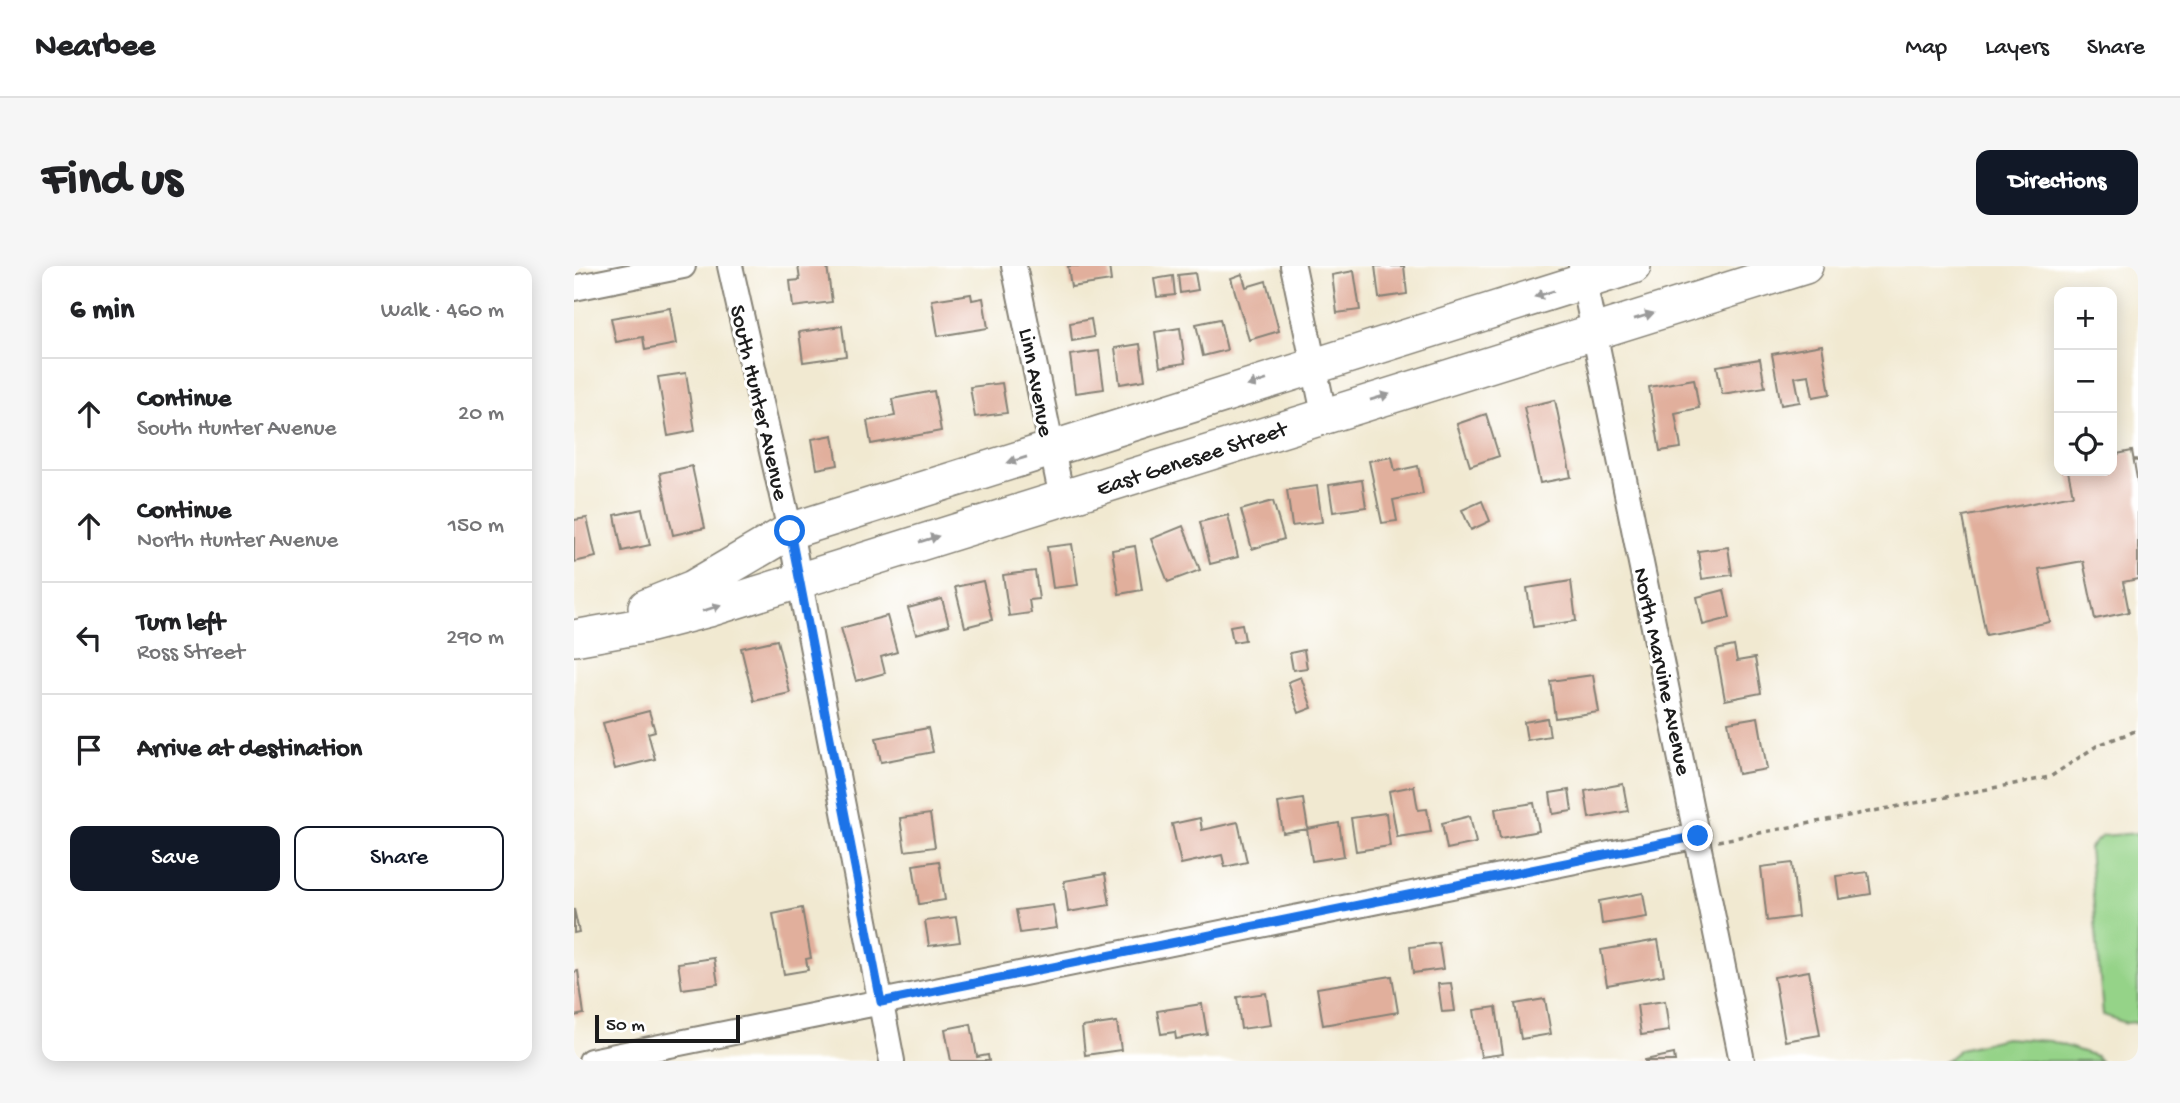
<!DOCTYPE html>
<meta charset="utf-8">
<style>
:root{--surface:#fff;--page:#f6f6f6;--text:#202124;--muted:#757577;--line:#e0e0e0;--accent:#111827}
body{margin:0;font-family:"Gochi Hand",sans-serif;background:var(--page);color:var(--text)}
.controls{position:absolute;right:21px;top:21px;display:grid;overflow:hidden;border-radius:14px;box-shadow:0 4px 18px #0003}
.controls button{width:63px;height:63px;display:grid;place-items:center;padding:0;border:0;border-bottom:2px solid var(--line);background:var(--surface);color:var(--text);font:35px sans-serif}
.scale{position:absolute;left:21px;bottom:18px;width:145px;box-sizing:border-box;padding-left:7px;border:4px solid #1c1c1c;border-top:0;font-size:19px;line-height:24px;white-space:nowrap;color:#1c1c1c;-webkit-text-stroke:5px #fff;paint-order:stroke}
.stop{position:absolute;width:21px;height:21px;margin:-16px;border:5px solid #1a73e8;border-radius:50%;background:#fff}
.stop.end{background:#1a73e8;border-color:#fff;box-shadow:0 2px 7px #0008}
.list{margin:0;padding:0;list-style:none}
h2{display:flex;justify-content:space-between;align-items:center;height:91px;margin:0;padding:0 28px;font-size:30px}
h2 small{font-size:23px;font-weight:400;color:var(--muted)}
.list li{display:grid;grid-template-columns:46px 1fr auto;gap:21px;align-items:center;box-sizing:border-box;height:112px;padding:0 28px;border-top:2px solid var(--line)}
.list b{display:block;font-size:26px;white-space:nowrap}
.list p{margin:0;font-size:23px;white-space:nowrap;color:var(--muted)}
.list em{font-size:23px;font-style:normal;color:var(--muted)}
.actions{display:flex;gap:14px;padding:21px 28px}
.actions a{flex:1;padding:16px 0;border:2px solid var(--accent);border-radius:14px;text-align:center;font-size:24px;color:var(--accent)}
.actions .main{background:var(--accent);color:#fff}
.icon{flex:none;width:38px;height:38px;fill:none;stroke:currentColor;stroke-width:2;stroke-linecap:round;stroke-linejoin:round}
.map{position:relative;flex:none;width:1564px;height:795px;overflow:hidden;border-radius:14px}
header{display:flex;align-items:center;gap:42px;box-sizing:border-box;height:98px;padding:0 35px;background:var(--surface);border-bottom:2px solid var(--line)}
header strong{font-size:33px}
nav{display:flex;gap:38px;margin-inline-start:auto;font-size:24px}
.intro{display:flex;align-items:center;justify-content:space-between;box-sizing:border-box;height:168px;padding:0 42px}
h1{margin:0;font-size:49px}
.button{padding:18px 32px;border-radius:14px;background:var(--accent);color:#fff;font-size:24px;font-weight:700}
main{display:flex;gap:42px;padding:0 42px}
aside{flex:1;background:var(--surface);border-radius:14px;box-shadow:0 4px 18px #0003}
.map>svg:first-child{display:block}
.pitch{fill:#95d388;stroke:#587852;stroke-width:2}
.building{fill:#e1af9c}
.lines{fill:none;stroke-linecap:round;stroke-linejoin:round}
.minor-casing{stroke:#868276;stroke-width:28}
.highway-casing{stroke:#868276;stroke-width:38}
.path{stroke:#868276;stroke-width:3.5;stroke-dasharray:5 5;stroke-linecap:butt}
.minor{stroke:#fff;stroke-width:24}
.highway{stroke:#fff;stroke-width:35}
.oneway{fill:#999}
.route{stroke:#1a73e8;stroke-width:9}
.labels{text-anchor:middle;stroke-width:6;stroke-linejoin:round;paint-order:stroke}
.street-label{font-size:23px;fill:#1c1c1c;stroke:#fff}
</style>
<header>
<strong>Nearbee</strong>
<nav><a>Map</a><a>Layers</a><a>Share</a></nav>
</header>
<div class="intro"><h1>Find us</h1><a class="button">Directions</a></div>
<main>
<aside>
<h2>6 min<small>Walk · 460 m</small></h2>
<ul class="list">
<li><svg class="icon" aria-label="ahead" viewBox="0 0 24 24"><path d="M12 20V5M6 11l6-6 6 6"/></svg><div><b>Continue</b><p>South Hunter Avenue</p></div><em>20 m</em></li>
<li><svg class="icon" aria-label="ahead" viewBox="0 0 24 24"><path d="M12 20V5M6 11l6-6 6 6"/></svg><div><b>Continue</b><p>North Hunter Avenue</p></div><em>150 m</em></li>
<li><svg class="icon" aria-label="left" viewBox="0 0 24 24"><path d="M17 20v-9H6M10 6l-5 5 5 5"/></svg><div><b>Turn left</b><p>Ross Street</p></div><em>290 m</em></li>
<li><svg class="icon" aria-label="arrive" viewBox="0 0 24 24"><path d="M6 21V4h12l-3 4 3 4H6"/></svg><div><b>Arrive at destination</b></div></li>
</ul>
<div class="actions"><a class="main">Save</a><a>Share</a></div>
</aside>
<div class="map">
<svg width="1564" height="795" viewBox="0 0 1564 795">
<rect width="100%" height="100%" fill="#fff"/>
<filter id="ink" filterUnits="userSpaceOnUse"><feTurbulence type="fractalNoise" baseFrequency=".0143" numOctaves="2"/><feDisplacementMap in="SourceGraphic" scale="14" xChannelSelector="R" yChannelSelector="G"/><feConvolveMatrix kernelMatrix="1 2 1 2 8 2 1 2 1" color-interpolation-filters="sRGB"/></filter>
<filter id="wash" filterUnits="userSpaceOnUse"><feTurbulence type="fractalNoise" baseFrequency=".00686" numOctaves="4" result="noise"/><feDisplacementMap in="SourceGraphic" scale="28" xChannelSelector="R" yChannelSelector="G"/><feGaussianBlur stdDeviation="1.57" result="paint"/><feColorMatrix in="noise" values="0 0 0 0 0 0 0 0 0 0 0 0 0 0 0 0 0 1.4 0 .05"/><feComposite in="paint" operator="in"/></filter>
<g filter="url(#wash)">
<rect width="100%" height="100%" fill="#f1e9d1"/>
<path class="pitch" d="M 1564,567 L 1564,756 L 1552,757 L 1529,749 L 1515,582 L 1528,570 Z
M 1431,772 L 1476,775 L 1522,790 L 1526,795 L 1371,795 L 1386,783 Z"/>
<g id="blocks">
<path class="building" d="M 224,0 L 253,0 L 258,36 L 219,41 L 216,15 L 226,14 Z
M 494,0 L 535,0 L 537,15 L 497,21 Z
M 801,0 L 830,0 L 833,28 L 805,32 Z
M 780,5 L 786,44 L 763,47 L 758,9 Z
M 621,7 L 624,24 L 606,27 L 604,9 Z
M 668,8 L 672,21 L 692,15 L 705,65 L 675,74 L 657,12 Z
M 599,10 L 601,29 L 583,31 L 580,13 Z
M 397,28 L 398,34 L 409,32 L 414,62 L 364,70 L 358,34 Z
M 96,42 L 102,78 L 71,84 L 69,71 L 42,76 L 37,52 Z
M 517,53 L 520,71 L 498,75 L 496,57 Z
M 646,53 L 653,84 L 629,90 L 622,58 Z
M 268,60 L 272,90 L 229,96 L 225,66 Z
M 606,62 L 611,97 L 586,101 L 581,66 Z
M 566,78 L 571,114 L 546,118 L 541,82 Z
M 1248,79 L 1256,128 L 1239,131 L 1235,109 L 1221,111 L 1226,136 L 1207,139 L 1198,88 Z
M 525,85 L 530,123 L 501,127 L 496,89 Z
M 1186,93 L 1191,121 L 1148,128 L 1143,100 Z
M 112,107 L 121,165 L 94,170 L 84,111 Z
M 1120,113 L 1125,142 L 1101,147 L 1107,182 L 1086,185 L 1075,121 Z
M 428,117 L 433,147 L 401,151 L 396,121 Z
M 360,125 L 367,165 L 297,178 L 293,155 L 321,150 L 318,133 Z
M 981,134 L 997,211 L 966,217 L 950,141 Z
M 912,148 L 925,190 L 896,200 L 883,158 Z
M 259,169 L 264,199 L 243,203 L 238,173 Z
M 1558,185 L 1564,218 L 1564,313 L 1549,316 L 1555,346 L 1521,353 L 1509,295 L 1465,303 L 1476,356 L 1412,369 L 1389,251 L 1499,229 L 1494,205 L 1538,205 L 1538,189 Z
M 818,191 L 821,205 L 844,200 L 849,228 L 819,234 L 823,255 L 808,257 L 795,195 Z
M 118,200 L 131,262 L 99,269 L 86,207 Z
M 788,214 L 792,241 L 759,246 L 755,219 Z
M 743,220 L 748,256 L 718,260 L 713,224 Z
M 699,235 L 710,273 L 678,283 L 667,244 Z
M 908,235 L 916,255 L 897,264 L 888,244 Z
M 68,243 L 76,279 L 48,285 L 41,249 Z
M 654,249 L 664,291 L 636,298 L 626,256 Z
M 13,252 L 22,291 L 0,296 L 0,254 Z
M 609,260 L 626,304 L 594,316 L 577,273 Z
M 498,278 L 504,319 L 479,322 L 473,281 Z
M 561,280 L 568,324 L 545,328 L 538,284 Z
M 1154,281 L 1158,309 L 1128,313 L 1124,285 Z
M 461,305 L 465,333 L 455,334 L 457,347 L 435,350 L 429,309 Z
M 409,315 L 418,354 L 391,361 L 381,321 Z
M 997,315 L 1002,355 L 959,361 L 953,322 Z
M 1150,324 L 1156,352 L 1129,359 L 1123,331 Z
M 368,333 L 375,359 L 342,368 L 334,342 Z
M 313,350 L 323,386 L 307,391 L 311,407 L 282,415 L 267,362 Z
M 668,358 L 671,374 L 659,376 L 656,360 Z
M 203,374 L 216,427 L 180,435 L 167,382 Z
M 1160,380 L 1163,395 L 1181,392 L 1187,427 L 1151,434 L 1142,384 Z
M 730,384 L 733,402 L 719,404 L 716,387 Z
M 1019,409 L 1025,446 L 981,452 L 976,415 Z
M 727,411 L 738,442 L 725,447 L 714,416 Z
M 75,445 L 81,465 L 74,467 L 81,493 L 41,503 L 29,457 Z
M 1184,451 L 1193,503 L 1164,508 L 1154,456 Z
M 973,452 L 976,470 L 953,474 L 950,456 Z
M 354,462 L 359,486 L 307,496 L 302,472 Z
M 1049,518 L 1054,545 L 1015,552 L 1011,525 Z
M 840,520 L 844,544 L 853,543 L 857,566 L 823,571 L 815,525 Z
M 995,524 L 998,545 L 979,548 L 976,527 Z
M 729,533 L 734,563 L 709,567 L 704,537 Z
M 960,537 L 965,565 L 926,572 L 921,543 Z
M 812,547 L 816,580 L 782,585 L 777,552 Z
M 356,548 L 361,581 L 331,585 L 326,552 Z
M 896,550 L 902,577 L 873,583 L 868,557 Z
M 626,552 L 628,564 L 664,556 L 673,596 L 651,601 L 648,589 L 607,598 L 598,558 Z
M 765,557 L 770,590 L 738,595 L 733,563 Z
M 365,595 L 371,634 L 345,638 L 339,599 Z
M 1218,597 L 1224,651 L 1193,655 L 1187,601 Z
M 1294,606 L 1297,628 L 1265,633 L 1262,610 Z
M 531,608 L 536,639 L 494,646 L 490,615 Z
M 1069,627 L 1073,651 L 1028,658 L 1025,635 Z
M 479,639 L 483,662 L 446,667 L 442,644 Z
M 228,642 L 237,692 L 232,693 L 234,704 L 210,708 L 199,648 Z
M 0,643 L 5,666 L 0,667 Z
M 382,651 L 386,676 L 355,680 L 351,655 Z
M 1084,674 L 1090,709 L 1033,719 L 1027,684 Z
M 865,677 L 869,703 L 839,707 L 836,681 Z
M 140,692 L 144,718 L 108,723 L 104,697 Z
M 4,705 L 10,748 L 0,750 L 0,706 Z
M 1235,705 L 1246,769 L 1211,775 L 1200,711 Z
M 818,710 L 824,746 L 749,759 L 743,722 Z
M 877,717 L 881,745 L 868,746 L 864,718 Z
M 692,727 L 697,759 L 667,763 L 663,731 Z
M 971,733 L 977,768 L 947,773 L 941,738 Z
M 1091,735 L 1095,765 L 1067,769 L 1063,739 Z
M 628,738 L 633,768 L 602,773 L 601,766 L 587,768 L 583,745 Z
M 922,741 L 929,788 L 907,791 L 900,744 Z
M 543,756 L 547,784 L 511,789 L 508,761 Z
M 397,758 L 403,791 L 414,789 L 415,795 L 377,795 L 371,763 Z
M 1100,788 L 1101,795 L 1071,795 L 1071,794 Z"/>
</g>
</g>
<g filter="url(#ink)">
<use href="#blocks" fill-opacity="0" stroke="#868276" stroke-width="2"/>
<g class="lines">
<g class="minor-casing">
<path id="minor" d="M 156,0 L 216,265 L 318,795
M 440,0 L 488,232
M 719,0 L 750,148
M 1007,1 L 1168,795
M 0,22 L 109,0
M 17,795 L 1124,570"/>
</g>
<g class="highway-casing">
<path id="highway" d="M 72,341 L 119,322 L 216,265 L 1059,0
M 0,372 L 73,359 L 135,343 L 1231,0"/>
</g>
<path class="path" d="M 1559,194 L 1564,194
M 1144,575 L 1476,511 L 1524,479 L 1564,464"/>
<use href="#minor" class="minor"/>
<use href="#highway" class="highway"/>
</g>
<defs><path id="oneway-solid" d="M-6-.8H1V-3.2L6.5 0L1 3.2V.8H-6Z" transform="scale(1.75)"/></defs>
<g class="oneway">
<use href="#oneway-solid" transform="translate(970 28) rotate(163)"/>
<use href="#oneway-solid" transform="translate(1070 50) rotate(-17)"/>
<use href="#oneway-solid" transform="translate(683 117) rotate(162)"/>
<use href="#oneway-solid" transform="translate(806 131) rotate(-17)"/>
<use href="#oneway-solid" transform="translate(443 194) rotate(163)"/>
<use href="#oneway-solid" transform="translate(355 273) rotate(-17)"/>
<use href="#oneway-solid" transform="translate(138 342) rotate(-18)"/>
</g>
</g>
<g class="lines" filter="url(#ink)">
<path class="route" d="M 216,265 L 307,736 L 1124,570"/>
</g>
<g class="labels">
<g class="street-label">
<text transform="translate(464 116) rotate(79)" y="8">Linn Avenue</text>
<text transform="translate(187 136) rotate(77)" y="8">South Hunter Avenue</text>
<text transform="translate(617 191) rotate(-18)" y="8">East Genesee Street</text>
<text transform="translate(1090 405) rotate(78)" y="8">North Marvine Avenue</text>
</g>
</g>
</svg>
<div class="controls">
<button>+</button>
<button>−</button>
<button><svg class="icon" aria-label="locate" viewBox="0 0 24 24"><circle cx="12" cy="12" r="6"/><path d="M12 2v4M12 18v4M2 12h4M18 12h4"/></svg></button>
</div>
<div class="scale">50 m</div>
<div class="stop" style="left:216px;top:265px"></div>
<div class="stop end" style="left:1124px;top:570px"></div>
</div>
</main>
